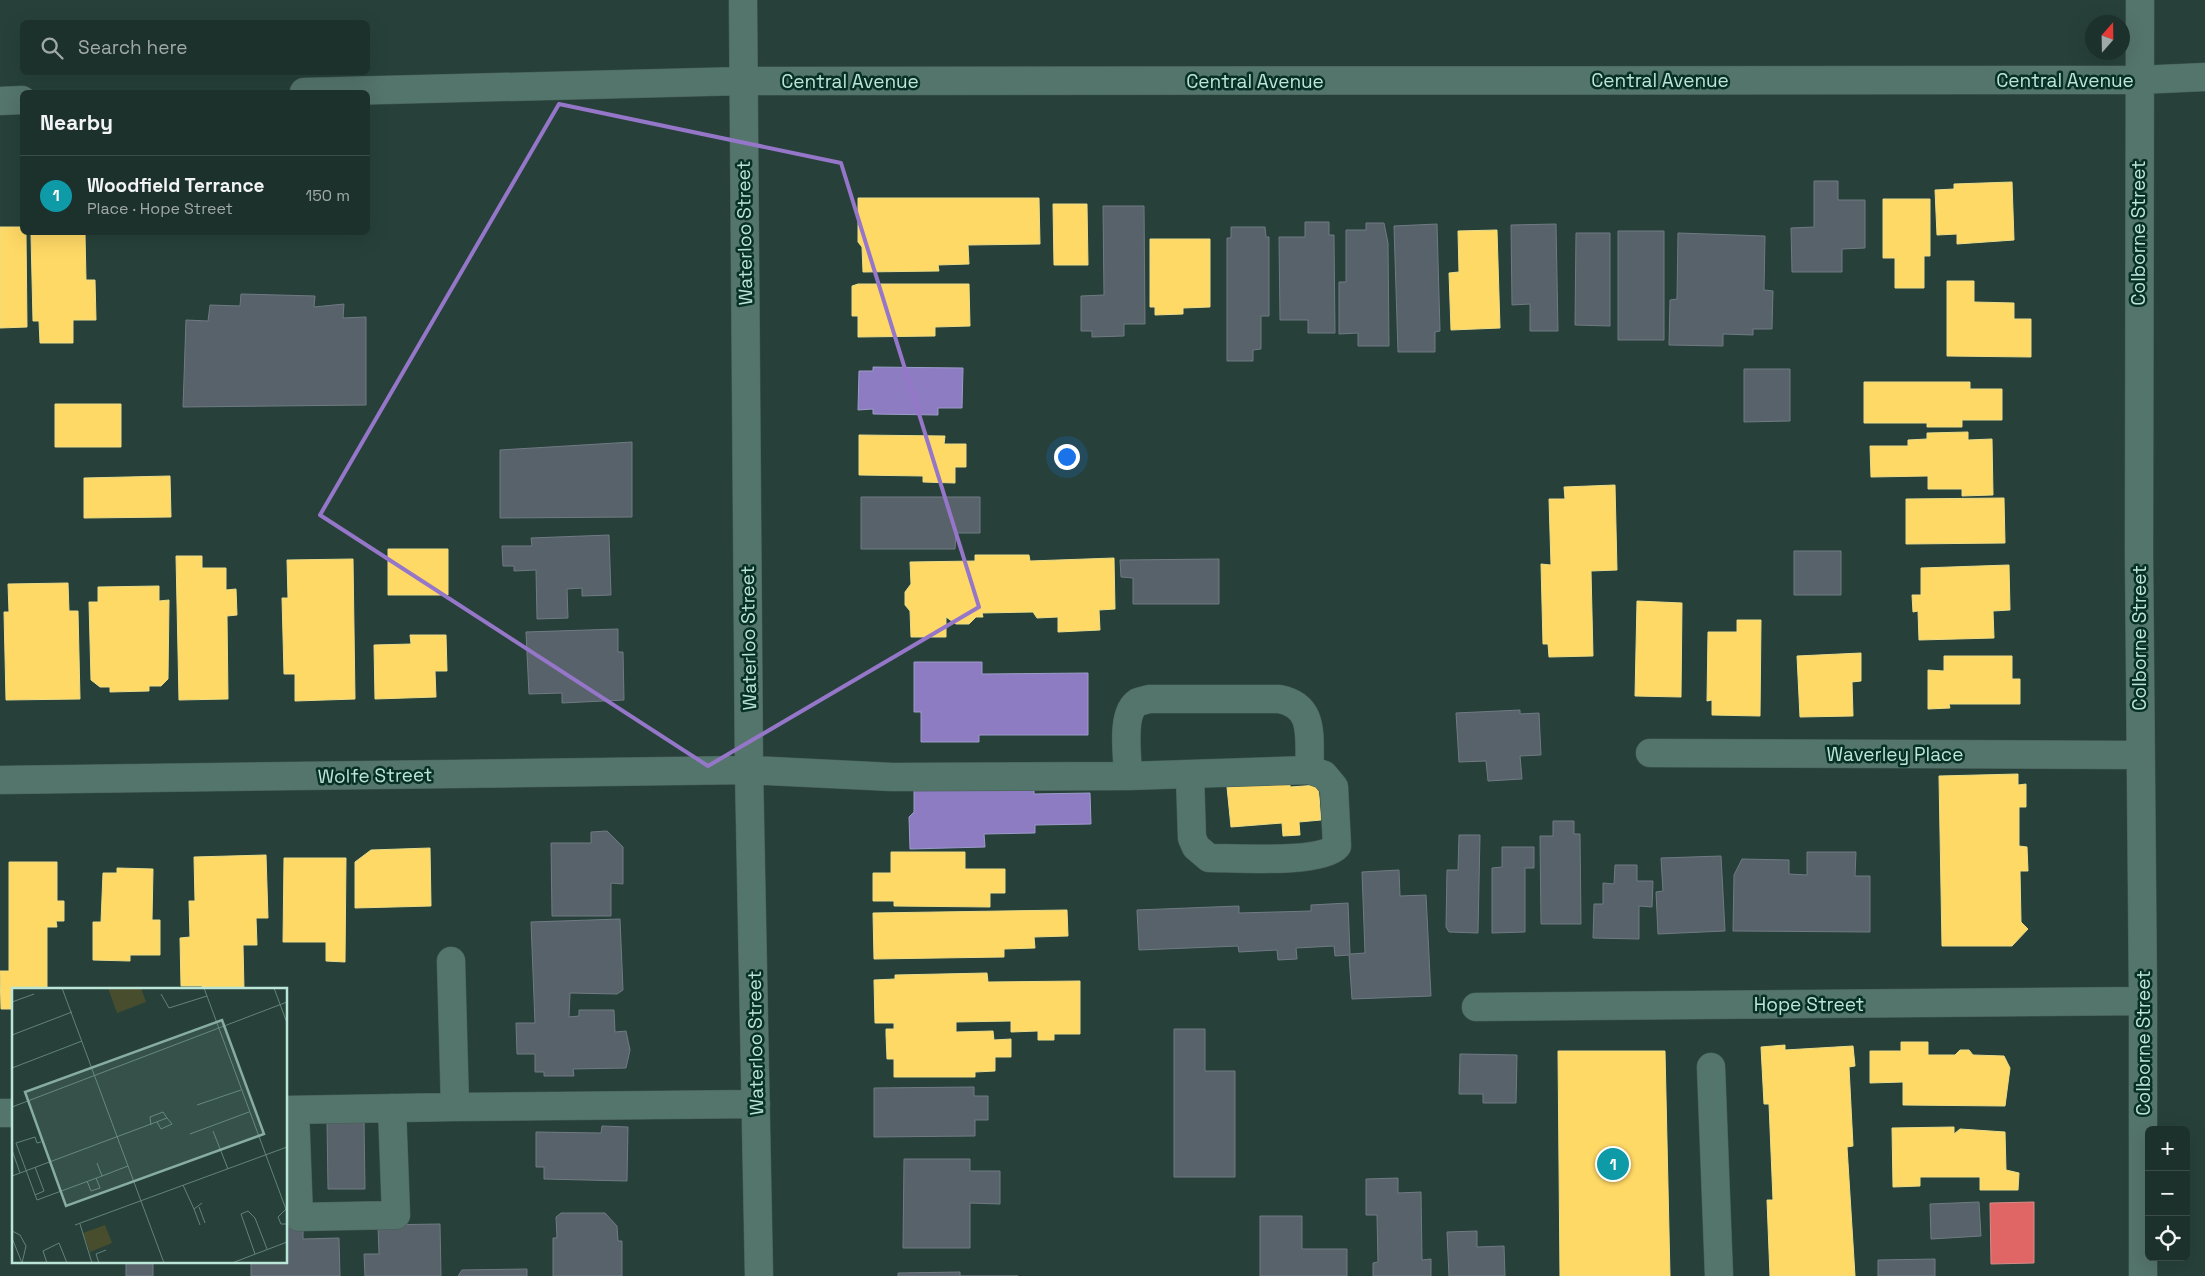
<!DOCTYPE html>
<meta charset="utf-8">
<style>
:root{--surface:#1d312c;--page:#253934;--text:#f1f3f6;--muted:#a0a9a9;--line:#3b4c48;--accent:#87aca0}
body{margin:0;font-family:"Space Grotesk",sans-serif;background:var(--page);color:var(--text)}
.controls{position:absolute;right:15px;bottom:15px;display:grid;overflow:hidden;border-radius:8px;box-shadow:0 5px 20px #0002}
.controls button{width:45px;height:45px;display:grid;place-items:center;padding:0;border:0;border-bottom:1px solid var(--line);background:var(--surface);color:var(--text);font:25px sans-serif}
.compass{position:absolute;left:2085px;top:15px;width:45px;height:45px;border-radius:50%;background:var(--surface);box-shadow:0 5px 20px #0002;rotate:20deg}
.you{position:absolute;left:1066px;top:456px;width:18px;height:18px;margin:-12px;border:4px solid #fff;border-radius:50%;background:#1a73e8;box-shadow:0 0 0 8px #1a73e833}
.badge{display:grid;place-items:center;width:32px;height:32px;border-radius:50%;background:var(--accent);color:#fff;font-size:16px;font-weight:700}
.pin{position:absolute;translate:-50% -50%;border:2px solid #fff;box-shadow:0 1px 5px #0006}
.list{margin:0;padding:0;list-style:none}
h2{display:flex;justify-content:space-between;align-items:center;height:65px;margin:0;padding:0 20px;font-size:21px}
h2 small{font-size:16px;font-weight:400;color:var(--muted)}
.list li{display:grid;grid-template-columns:32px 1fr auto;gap:15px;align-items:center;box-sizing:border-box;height:80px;padding:0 20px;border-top:1px solid var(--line)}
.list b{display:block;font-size:19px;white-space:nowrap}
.list p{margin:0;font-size:16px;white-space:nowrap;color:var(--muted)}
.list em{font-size:16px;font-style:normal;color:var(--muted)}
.icon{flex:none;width:28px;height:28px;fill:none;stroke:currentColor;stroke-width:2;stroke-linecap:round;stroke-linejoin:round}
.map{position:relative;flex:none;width:2205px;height:1276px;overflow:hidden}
.search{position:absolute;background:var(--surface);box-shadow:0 5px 20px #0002;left:20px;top:20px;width:350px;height:55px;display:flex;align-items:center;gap:12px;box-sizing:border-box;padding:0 18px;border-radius:8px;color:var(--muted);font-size:19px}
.panel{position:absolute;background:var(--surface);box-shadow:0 5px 20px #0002;left:20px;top:90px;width:350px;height:145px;border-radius:8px}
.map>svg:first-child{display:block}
.homes{fill:#ffd966;stroke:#ebdd88}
.shops{fill:#e06666;stroke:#d58c88}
.offices{fill:#8e7cc3;stroke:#9c9cc9}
.building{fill:#58626a;stroke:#707a83}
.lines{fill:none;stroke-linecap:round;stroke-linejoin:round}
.minor-casing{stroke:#465d56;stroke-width:29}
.minor{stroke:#54756c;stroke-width:28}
.marked{fill:none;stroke:#9576c9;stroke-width:4;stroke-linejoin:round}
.labels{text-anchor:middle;stroke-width:5;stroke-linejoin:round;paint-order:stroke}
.street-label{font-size:19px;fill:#bbe5d7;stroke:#083026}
.inset-road{fill:none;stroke:#628379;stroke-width:1}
.view{fill:#87aca0;fill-opacity:0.15;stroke:#87aca0;stroke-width:2.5}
.inset-edge{fill:none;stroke:#bbe5d7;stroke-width:2.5}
</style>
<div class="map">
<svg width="2205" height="1276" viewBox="0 0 2205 1276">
<rect width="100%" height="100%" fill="#27413a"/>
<path class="homes" d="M 2012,182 L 2014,240 L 1957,244 L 1957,234 L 1937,235 L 1935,190 L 1954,189 L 1954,184 Z
M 858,198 L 1039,198 L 1040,244 L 968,245 L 969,264 L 938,265 L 939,271 L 863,272 L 862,247 L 858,242 Z
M 1883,199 L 1930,199 L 1930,256 L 1924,256 L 1924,288 L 1895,288 L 1895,258 L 1883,258 Z
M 1053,204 L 1087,204 L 1088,265 L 1054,265 Z
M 0,227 L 22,227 L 22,232 L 26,232 L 27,327 L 0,328 Z
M 1497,230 L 1500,328 L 1451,330 L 1449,273 L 1459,272 L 1458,231 Z
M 85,233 L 86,280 L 95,280 L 96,320 L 73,320 L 73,343 L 40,343 L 39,321 L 33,321 L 31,235 Z
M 1150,239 L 1210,239 L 1210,307 L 1183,308 L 1183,314 L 1155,315 L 1155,307 L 1150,307 Z
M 1947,281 L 1974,281 L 1974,302 L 2014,303 L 2014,319 L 2031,319 L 2031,357 L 1947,356 Z
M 858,284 L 969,284 L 970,326 L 935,327 L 935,336 L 858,337 L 858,316 L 852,316 L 852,286 Z
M 1864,382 L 1970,382 L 1970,389 L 2002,389 L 2002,420 L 1962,420 L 1962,427 L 1927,427 L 1927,423 L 1864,423 Z
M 55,404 L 121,404 L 121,447 L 55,447 Z
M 1968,432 L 1968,440 L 1992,439 L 1993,495 L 1962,496 L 1962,489 L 1928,489 L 1928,476 L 1871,477 L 1870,446 L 1908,446 L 1908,440 L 1927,439 L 1927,433 Z
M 859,435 L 945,436 L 944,444 L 966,444 L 966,467 L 955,467 L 955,483 L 923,482 L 923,476 L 859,475 Z
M 170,476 L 171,517 L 84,518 L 84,478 Z
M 1615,485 L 1617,570 L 1591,571 L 1593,656 L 1549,657 L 1548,644 L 1543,644 L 1541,564 L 1551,565 L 1549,499 L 1565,499 L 1564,487 Z
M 2004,498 L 2005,543 L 1906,544 L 1906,499 Z
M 388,549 L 448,549 L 448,595 L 388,595 Z
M 975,555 L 1029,555 L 1030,561 L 1114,558 L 1115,609 L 1099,610 L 1100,630 L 1058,632 L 1058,617 L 1037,618 L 1033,612 L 982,613 L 983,617 L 976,617 L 969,624 L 956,624 L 946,617 L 946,637 L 911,637 L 910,611 L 905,605 L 905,592 L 911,584 L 910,562 L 975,561 Z
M 176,556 L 202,556 L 202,568 L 226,568 L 226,590 L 236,589 L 237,615 L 227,616 L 228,699 L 179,700 Z
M 353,559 L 355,699 L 295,701 L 295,674 L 284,674 L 282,598 L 288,598 L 287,560 Z
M 2009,565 L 2010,610 L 1993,611 L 1994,638 L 1919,640 L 1918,611 L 1913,612 L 1912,595 L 1921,595 L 1921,568 Z
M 68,583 L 69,611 L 78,611 L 80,699 L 6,700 L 4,612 L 9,612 L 8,584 Z
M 159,586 L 159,601 L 169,600 L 168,679 L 161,686 L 149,686 L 149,691 L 110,692 L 110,687 L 100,687 L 91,680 L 89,602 L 98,602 L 98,587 Z
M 1637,601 L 1682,603 L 1681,697 L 1635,696 Z
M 1737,620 L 1761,620 L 1760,716 L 1712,715 L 1712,700 L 1707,701 L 1708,632 L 1737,632 Z
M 410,635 L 446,635 L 447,671 L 435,671 L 436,697 L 375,699 L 374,645 L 411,644 Z
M 1861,653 L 1861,681 L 1852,682 L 1853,716 L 1800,717 L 1797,656 Z
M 1944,656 L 2012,656 L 2012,679 L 2020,679 L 2020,704 L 1949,704 L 1950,708 L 1928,709 L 1928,670 L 1944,671 Z
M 2018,774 L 2018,785 L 2026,784 L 2026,807 L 2019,807 L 2019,846 L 2027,847 L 2028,871 L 2020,871 L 2021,922 L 2028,929 L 2012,946 L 1942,946 L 1939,776 Z
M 1290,782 L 1290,787 L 1318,785 L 1321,820 L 1299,822 L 1300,835 L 1283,836 L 1282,823 L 1231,827 L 1227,787 Z
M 430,848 L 431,906 L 355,908 L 355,862 L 371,850 Z
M 891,852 L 965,852 L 965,869 L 1005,869 L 1005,893 L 990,893 L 990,907 L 894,906 L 894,901 L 873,901 L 873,873 L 891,873 Z
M 266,855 L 268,918 L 256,918 L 257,945 L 243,945 L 244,990 L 203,990 L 202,986 L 181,986 L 180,938 L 190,937 L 189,901 L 195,901 L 194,857 Z
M 284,858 L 346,858 L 345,962 L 326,961 L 326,942 L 283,942 Z
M 9,862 L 57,862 L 57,901 L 64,901 L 64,921 L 56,921 L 57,927 L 47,927 L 47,990 L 14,990 L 14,1009 L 1,1009 L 0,971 L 9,971 Z
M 117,868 L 153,869 L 152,920 L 160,920 L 160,955 L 130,955 L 130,961 L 93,960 L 93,922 L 101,922 L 103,873 L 117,873 Z
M 1067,910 L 1068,936 L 1034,937 L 1035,948 L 1004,949 L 1004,957 L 874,959 L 873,913 Z
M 987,973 L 988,982 L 1080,981 L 1080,1034 L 1054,1034 L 1054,1040 L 1038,1040 L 1038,1031 L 1011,1032 L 1011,1021 L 956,1022 L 956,1032 L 993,1031 L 994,1040 L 1011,1039 L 1011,1057 L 995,1057 L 995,1071 L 975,1072 L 975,1077 L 894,1077 L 894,1059 L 887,1059 L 886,1035 L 886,1029 L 894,1029 L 894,1023 L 875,1023 L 874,980 L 895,979 L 895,975 Z
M 1901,1042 L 1928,1042 L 1928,1055 L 1955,1055 L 1960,1050 L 1969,1050 L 1973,1055 L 2004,1056 L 2010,1068 L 2005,1106 L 1903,1105 L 1903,1082 L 1870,1083 L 1870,1051 L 1901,1051 Z
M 1785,1045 L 1785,1050 L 1853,1046 L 1855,1066 L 1849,1067 L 1853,1146 L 1847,1147 L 1855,1276 L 1770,1276 L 1767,1200 L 1773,1200 L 1769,1104 L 1764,1104 L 1761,1047 Z
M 1558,1051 L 1665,1051 L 1670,1276 L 1560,1276 Z
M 1954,1127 L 1954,1134 L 1960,1129 L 2005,1132 L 2006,1170 L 2019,1173 L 2018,1190 L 1980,1190 L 1980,1177 L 1920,1177 L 1920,1186 L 1893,1187 L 1892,1128 Z"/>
<path class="shops" d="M 2034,1202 L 2034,1263 L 1991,1264 L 1990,1203 Z"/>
<path class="offices" d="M 873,367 L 963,368 L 962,408 L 938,408 L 938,415 L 873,414 L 873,409 L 858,410 L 859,371 L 873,371 Z
M 914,662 L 982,662 L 982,674 L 1088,673 L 1088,735 L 979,735 L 979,742 L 921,742 L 921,712 L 914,712 Z
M 914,787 L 1034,787 L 1034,794 L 1090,793 L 1091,824 L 1035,825 L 1035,833 L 984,834 L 985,847 L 910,849 L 909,817 L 914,812 Z"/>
<path class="building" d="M 1814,181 L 1838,181 L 1838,200 L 1865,200 L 1865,248 L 1842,249 L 1842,272 L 1792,272 L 1791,228 L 1814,227 Z
M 1103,206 L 1144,206 L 1145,324 L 1124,324 L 1124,336 L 1092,337 L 1092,331 L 1081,331 L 1081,296 L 1104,295 Z
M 1305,222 L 1329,222 L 1329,235 L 1334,235 L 1335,333 L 1308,333 L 1308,320 L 1280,320 L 1279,237 L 1305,237 Z
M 1366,223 L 1384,223 L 1388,243 L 1389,346 L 1358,346 L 1358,333 L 1339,334 L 1339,282 L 1346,282 L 1346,230 L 1366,230 Z
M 1437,224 L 1440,331 L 1435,332 L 1435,352 L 1398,352 L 1394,226 Z
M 1556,224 L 1558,331 L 1530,331 L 1530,304 L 1512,305 L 1511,225 Z
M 1231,227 L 1265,227 L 1266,237 L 1269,237 L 1269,316 L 1261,316 L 1261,349 L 1253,350 L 1253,361 L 1227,361 L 1227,238 L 1231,238 Z
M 1618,231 L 1664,231 L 1664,340 L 1618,340 Z
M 1576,233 L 1610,233 L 1610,326 L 1575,325 Z
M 1678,233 L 1765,236 L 1764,290 L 1773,291 L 1772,329 L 1753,329 L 1753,335 L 1723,334 L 1723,346 L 1669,345 L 1670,300 L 1677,299 Z
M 241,294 L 315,296 L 314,307 L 344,304 L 343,318 L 366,317 L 366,405 L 183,407 L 186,320 L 208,321 L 210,305 L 240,306 Z
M 1744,369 L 1790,369 L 1790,421 L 1744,422 Z
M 632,442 L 632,517 L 500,518 L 500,450 Z
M 861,497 L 980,497 L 980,533 L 956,533 L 955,549 L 861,549 Z
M 609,535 L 611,595 L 582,596 L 582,588 L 567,589 L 568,618 L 537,619 L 536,570 L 514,571 L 514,566 L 503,566 L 502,546 L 532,546 L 531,538 Z
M 1794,551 L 1841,551 L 1841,595 L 1794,595 Z
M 1219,559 L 1219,604 L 1133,604 L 1133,578 L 1121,577 L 1120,560 Z
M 618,629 L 618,652 L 623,652 L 624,700 L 562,703 L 562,693 L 529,694 L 526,632 Z
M 1520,710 L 1520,714 L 1539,713 L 1541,755 L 1520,756 L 1522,779 L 1488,781 L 1486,761 L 1459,762 L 1456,713 Z
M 1553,821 L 1574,821 L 1574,834 L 1580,834 L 1581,924 L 1541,924 L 1540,836 L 1553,836 Z
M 607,831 L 623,847 L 623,884 L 611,883 L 611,916 L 552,916 L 551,843 L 591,843 L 591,832 Z
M 1459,835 L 1480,835 L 1478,933 L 1449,932 L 1446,927 L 1447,870 L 1458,870 Z
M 1502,847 L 1534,847 L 1534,868 L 1525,868 L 1525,932 L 1492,933 L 1492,868 L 1502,867 Z
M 1807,852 L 1856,852 L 1855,876 L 1870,876 L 1870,932 L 1733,931 L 1734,875 L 1742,859 L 1789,860 L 1789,874 L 1807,875 Z
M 1721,856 L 1725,931 L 1658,934 L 1656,892 L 1663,891 L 1661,858 Z
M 1615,865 L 1637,865 L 1637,881 L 1653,881 L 1652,907 L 1639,906 L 1639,939 L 1593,938 L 1594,904 L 1603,904 L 1603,883 L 1614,884 Z
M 1399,870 L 1400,896 L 1426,895 L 1431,996 L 1352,999 L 1349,955 L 1335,956 L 1334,946 L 1296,948 L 1297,959 L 1278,960 L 1277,950 L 1239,952 L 1238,946 L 1139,950 L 1137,910 L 1239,906 L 1239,913 L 1311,911 L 1311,905 L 1348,903 L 1350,954 L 1365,953 L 1362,872 Z
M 620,919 L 623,990 L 617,994 L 570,993 L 569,1017 L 579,1016 L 579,1010 L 614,1010 L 615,1032 L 626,1031 L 630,1050 L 626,1068 L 573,1069 L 574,1076 L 544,1076 L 544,1072 L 535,1072 L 535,1054 L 517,1054 L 516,1023 L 535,1023 L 531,922 Z
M 1174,1029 L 1205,1029 L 1205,1071 L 1235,1071 L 1235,1177 L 1174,1177 Z
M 1460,1054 L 1517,1055 L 1516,1103 L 1483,1103 L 1483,1094 L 1459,1094 Z
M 974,1087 L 974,1096 L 988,1096 L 988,1120 L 975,1120 L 975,1136 L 874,1137 L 874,1088 Z
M 364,1120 L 365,1189 L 328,1189 L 327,1121 Z
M 602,1126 L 628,1127 L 627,1181 L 544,1179 L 544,1167 L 536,1167 L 536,1132 L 601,1133 Z
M 904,1159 L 970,1159 L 970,1171 L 1000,1171 L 1000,1204 L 970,1203 L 970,1248 L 903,1248 Z
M 1398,1178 L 1398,1193 L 1421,1192 L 1422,1260 L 1431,1259 L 1431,1276 L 1373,1276 L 1373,1263 L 1378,1262 L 1377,1215 L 1366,1215 L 1366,1179 Z
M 1979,1202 L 1981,1236 L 1931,1239 L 1930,1204 Z
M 561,1213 L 605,1213 L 617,1226 L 618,1241 L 622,1241 L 622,1276 L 553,1276 L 553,1238 L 557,1238 L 556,1217 Z
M 1260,1216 L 1302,1216 L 1302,1249 L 1347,1249 L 1347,1276 L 1260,1276 Z
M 440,1224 L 441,1276 L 365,1276 L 364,1254 L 379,1254 L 378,1225 Z
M 286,1227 L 303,1227 L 303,1239 L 339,1238 L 340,1276 L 251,1276 L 251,1262 L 286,1262 Z
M 1477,1231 L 1477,1247 L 1504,1246 L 1505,1276 L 1449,1276 L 1447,1232 Z
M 1935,1259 L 1935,1276 L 1878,1276 L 1878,1260 Z
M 126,1262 L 153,1262 L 153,1276 L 126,1276 Z
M 527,1269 L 527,1276 L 458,1276 L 462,1270 Z
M 960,1272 L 960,1276 L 1018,1276 L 898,1276 L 898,1273 Z"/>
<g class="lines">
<g class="minor-casing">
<path id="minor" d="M 743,0 L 749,770 L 759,1276
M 2140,0 L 2139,555 L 2143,1001 L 2143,1276
M 304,92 L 743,81 L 2138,80 L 2205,77
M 0,101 L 22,100
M 1650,753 L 2139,755
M 1128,776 C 1128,758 1120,713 1138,702 C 1140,701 1146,700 1149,699 L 1279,699 C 1317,706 1308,739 1310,770
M 0,780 L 749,770 L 892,777 L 1128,776 L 1310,770 L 1324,775 L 1334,787 L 1337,846 C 1321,864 1235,858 1209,858 L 1196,847 L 1192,838 L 1190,776
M 451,961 L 455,1107 L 756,1104
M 1476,1007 L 2143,1001
M 1711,1067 L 1719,1276
M 286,1110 L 455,1107
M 295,1110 L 299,1217 L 396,1215 L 392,1108
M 0,1113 L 14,1113"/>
</g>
<use href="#minor" class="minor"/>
</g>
<path class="marked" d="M 559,104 L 841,163 L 979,607 L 708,766 L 320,515 Z"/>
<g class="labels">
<g class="street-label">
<text x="1660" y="87">Central Avenue</text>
<text x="2065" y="87">Central Avenue</text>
<text x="850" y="88">Central Avenue</text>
<text x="1255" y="88">Central Avenue</text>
<text transform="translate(744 233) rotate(-91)" y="7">Waterloo Street</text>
<text transform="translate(2138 233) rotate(-90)" y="7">Colborne Street</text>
<text transform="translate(748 638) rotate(-91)" y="7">Waterloo Street</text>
<text transform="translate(2139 638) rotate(-90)" y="7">Colborne Street</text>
<text x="1895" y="761">Waverley Place</text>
<text transform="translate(375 775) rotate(-1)" y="7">Wolfe Street</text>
<text x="1809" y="1011">Hope Street</text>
<text transform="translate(755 1043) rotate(-91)" y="7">Waterloo Street</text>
<text transform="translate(2143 1043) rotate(-90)" y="7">Colborne Street</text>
</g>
</g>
<g transform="translate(12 988)">
<rect width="275" height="275" fill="#27413a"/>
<path d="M 96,0 L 129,0 L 134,14 L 105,25 ZM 93,237 L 100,255 L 78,264 L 71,245 Z" fill="#484e2d"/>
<path class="inset-road" d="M 50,0 L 152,275M 192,0 L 275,224M 262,0 L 275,35M 149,6 L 157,20 L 195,8M 0,14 L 22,6M 0,47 L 60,24M 0,80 L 70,53M 185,117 L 229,102M 0,119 L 275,14M 139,137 L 138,129 L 151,124 L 155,130M 201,143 L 216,181M 178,146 L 237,124M 29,154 L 25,155 L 23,149 L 4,155 L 25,212 L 90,188M 0,162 L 8,185M 85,175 L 90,188 L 116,178M 0,188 L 155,130 L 160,136 L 149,141 L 145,134M 75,193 L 79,203 L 88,200 L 84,190M 171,197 L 182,221M 23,207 L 32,203 L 23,179M 187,219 L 193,235M 274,221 L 266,229 L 269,236 L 275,236M 68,236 L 80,275M 63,237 L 275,159M 188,237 L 182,221 L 190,215M 0,243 L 8,247 L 14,258 L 10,275M 0,250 L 10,275M 243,266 L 229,226 L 236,223 L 243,230 L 255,261M 35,275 L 31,263 L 47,255 L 55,275M 87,275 L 84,266 L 94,262M 220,275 L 275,254"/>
<path class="view" d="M 210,32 L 252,146 L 54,218 L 13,104 Z"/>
<rect width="275" height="275" class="inset-edge"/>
</g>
</svg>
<div class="controls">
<button>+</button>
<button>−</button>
<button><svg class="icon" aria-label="locate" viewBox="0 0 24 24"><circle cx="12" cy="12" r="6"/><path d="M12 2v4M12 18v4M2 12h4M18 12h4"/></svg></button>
</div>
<svg class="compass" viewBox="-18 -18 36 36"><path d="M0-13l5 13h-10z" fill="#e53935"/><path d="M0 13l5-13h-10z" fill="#a0a9a9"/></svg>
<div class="you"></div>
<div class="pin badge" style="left:1613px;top:1164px;background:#0f9aa8">1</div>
<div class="search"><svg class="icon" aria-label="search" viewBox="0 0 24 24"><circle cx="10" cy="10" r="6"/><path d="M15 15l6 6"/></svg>Search here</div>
<section class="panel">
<h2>Nearby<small></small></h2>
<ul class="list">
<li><span class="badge" style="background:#0f9aa8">1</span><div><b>Woodfield Terrance</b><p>Place · Hope Street</p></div><em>150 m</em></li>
</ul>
</section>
</div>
